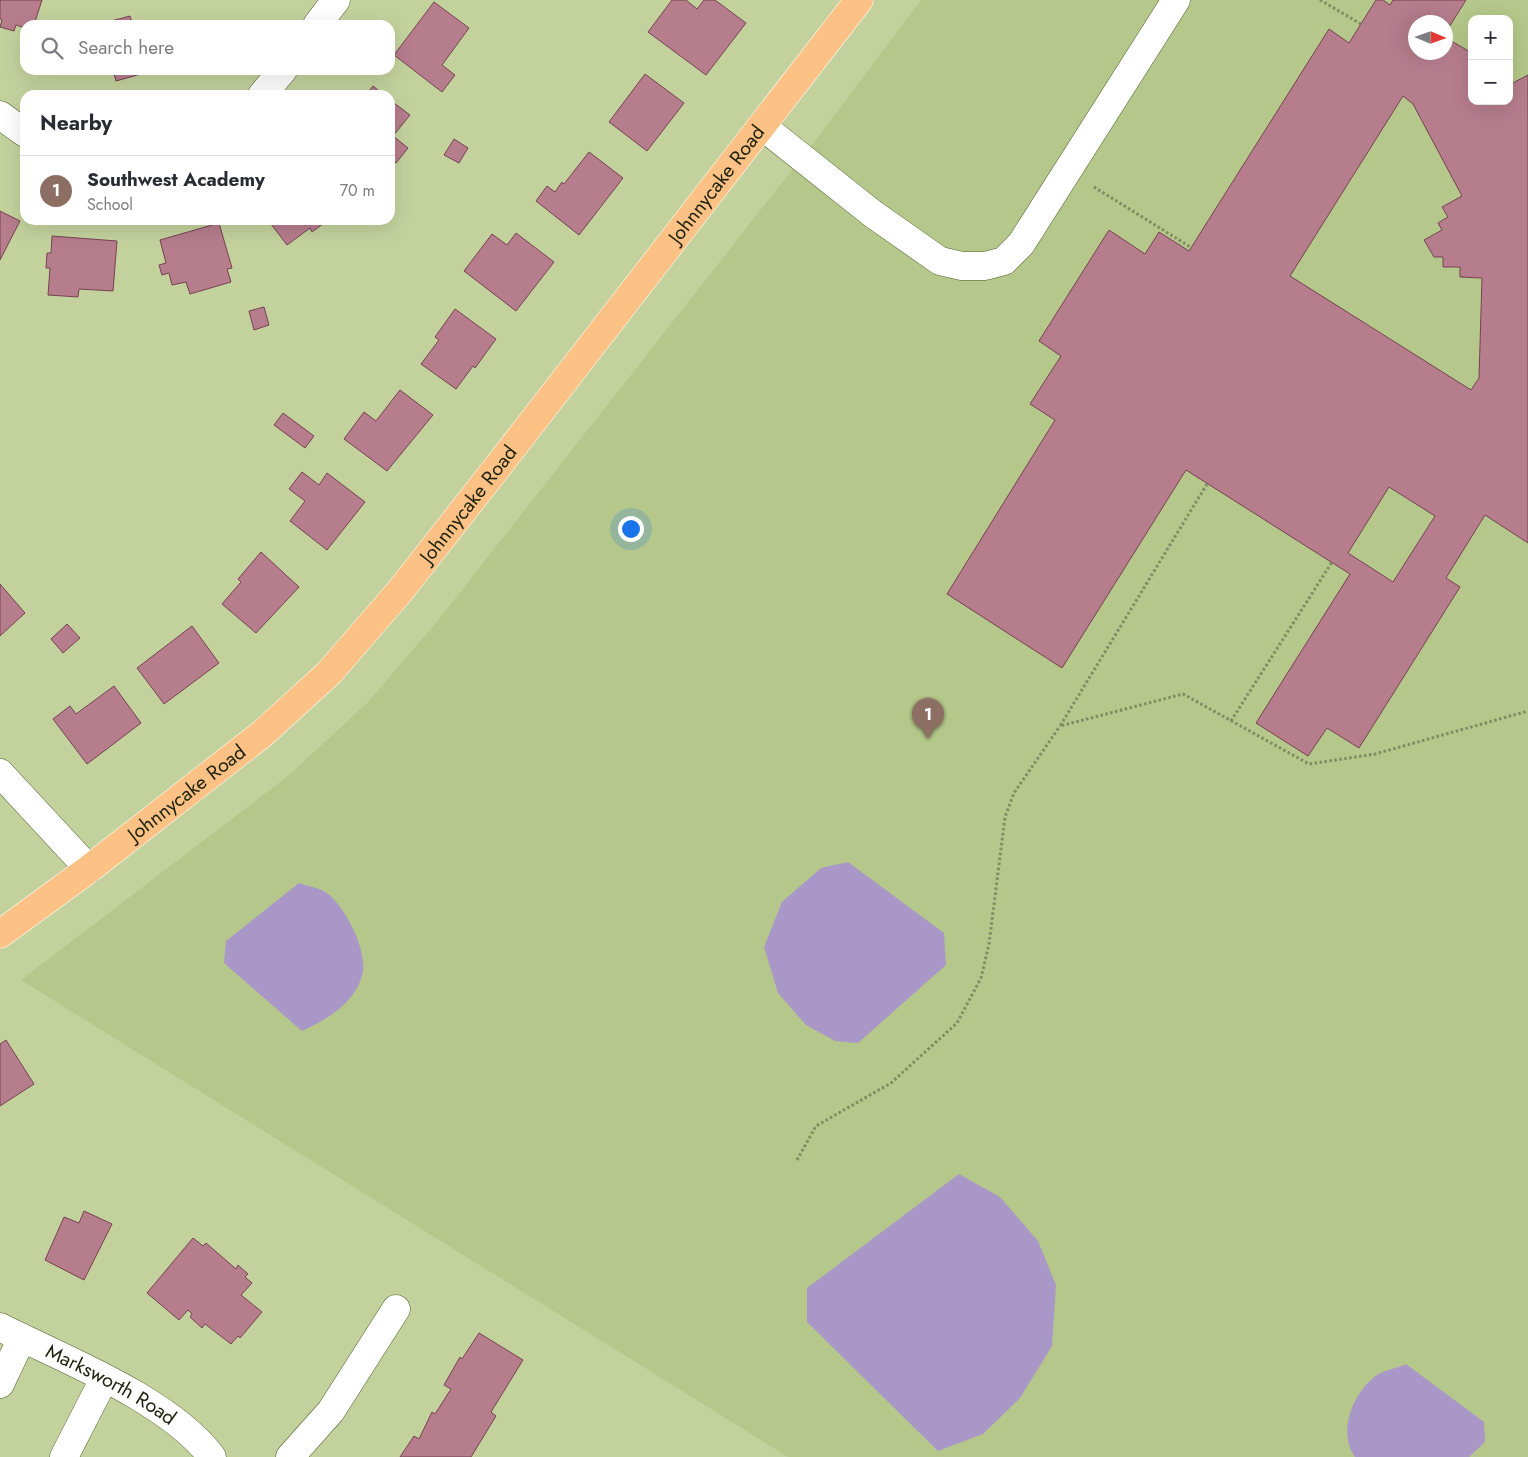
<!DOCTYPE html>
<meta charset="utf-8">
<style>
:root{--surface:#fff;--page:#f2f2f3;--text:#2b2b33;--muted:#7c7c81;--line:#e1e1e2;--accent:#ea580c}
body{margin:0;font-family:Jost,sans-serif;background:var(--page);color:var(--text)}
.controls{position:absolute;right:15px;top:15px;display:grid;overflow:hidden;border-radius:10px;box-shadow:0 5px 20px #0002}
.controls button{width:45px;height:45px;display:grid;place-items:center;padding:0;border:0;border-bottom:1px solid var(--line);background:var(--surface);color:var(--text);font:25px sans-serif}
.compass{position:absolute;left:1408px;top:15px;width:45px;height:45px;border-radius:50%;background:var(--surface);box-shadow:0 5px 20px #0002;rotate:92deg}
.you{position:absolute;left:630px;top:528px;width:18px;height:18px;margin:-12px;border:4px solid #fff;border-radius:50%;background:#1a73e8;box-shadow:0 0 0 8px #1a73e833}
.badge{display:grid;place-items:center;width:32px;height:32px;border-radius:50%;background:var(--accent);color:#fff;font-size:16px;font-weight:700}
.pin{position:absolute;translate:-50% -41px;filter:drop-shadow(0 1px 2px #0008)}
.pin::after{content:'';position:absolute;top:26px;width:18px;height:15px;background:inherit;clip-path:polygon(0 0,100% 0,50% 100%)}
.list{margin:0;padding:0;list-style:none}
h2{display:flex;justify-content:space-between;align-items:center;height:65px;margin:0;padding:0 20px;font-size:21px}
h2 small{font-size:16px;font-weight:400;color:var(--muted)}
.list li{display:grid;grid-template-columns:32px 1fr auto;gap:15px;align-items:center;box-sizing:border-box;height:70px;padding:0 20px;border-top:1px solid var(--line)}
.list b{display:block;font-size:19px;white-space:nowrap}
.list p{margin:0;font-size:16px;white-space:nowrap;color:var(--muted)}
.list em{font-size:16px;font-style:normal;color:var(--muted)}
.icon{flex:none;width:28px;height:28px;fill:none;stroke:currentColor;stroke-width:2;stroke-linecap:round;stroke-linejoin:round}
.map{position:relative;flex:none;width:1528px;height:1457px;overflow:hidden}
.search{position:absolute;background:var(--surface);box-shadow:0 5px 20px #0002;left:20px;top:20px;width:375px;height:55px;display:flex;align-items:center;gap:12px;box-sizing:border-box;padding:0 18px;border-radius:15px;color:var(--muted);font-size:19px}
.panel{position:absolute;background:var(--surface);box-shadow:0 5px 20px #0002;left:20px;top:90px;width:375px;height:135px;border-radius:15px}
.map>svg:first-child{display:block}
.built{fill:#b5c78a;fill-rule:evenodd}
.green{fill:#a998c7}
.building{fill:#b67d8d;stroke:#754251;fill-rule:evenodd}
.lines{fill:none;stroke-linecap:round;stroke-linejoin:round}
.minor-casing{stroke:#4f5c2b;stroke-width:29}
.major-casing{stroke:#fff;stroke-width:29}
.path{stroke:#808b63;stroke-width:3;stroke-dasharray:2.5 2.5;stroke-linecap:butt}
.minor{stroke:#fff;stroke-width:28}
.major{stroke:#fcc185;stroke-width:28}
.labels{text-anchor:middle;stroke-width:4;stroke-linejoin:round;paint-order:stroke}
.street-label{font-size:20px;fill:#1c210d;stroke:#cfdfa9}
</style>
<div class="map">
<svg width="1528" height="1457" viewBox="0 0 1528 1457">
<rect width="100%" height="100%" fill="#c3d29d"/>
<path class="built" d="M 921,0 L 1528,0 L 1528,1457 L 788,1457 L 21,980 L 288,776 L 367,703 L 439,619 L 825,128 ZM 1472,19 L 1509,19 L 1509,101 L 1472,101 ZM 1416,22 L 1446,22 L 1446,52 L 1416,52 Z"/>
<path class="green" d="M 848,862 L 944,933 L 946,965 L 858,1043 L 835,1041 L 806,1025 L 778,993 L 764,947 L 782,902 L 821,868 Z
M 299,883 C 308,886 321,888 328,894 C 346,908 369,953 362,976 C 354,1004 326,1020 302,1031 L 224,963 L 226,941 Z
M 959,1174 L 1000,1197 L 1038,1241 L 1056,1285 L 1052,1346 L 1020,1398 L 983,1434 L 938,1451 L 807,1322 L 807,1288 Z
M 1406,1364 L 1484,1422 L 1485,1442 L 1469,1457 L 1355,1457 C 1337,1432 1353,1392 1377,1375 C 1385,1370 1397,1368 1406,1364 Z"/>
<path class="building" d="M 0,0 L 42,0 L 34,25 L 25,25 L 25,28 L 16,25 L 14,31 L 0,27 L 2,20 L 0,19 Z
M 672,0 L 686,0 L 697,9 L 704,0 L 715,0 L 746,23 L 706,75 L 648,32 Z
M 1376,0 L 1383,0 L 1390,5 L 1393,0 L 1466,0 L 1446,32 L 1446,22 L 1416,22 L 1416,52 L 1446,52 L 1446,38 L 1472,53 L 1472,101 L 1509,101 L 1509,85 L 1528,75 L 1528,543 L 1485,515 L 1446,578 L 1460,587 L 1359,748 L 1327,728 L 1308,756 L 1256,723 L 1350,574 L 1186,470 L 1062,668 L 947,594 L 1055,420 L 1030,404 L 1061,356 L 1039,341 L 1109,230 L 1145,254 L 1159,232 L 1189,251 L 1329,29 L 1349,43 ZM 1403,96 L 1413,104 L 1462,196 L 1442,207 L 1448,217 L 1438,223 L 1442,230 L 1424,240 L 1434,257 L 1443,257 L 1443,267 L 1460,267 L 1460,277 L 1482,278 L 1479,378 L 1471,390 L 1290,276 ZM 1389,487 L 1435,516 L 1393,582 L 1348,553 Z
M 434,2 L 469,28 L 442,65 L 455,75 L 442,92 L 394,55 Z
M 130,16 L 133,25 L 100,25 L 100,24 Z
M 113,70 L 155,70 L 116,81 Z
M 645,74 L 684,103 L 647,151 L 609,122 Z
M 373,86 L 384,95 L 366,95 Z
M 390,100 L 410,115 L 393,136 L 408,148 L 396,163 L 390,158 Z
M 454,139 L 468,148 L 459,163 L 444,155 Z
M 589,152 L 623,178 L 579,235 L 536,201 L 547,186 L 555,192 L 562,182 L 564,184 Z
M 0,211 L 20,221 L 0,260 Z
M 268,220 L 328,220 L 312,232 L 310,228 L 287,245 Z
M 219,223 L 232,268 L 227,269 L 231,282 L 190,294 L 186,282 L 172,285 L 169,273 L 162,275 L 159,265 L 166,263 L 160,240 Z
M 516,233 L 554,262 L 516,311 L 464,271 L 492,234 L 507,245 Z
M 52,236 L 117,241 L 113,291 L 79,289 L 78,297 L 48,295 L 50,268 L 46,268 L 47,253 L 51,253 Z
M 264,307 L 269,325 L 254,330 L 249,311 Z
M 455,309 L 496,339 L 475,368 L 473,366 L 456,389 L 421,364 L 439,340 L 435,337 Z
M 400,390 L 433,415 L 387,471 L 344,439 L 364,412 L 376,421 Z
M 283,413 L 314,436 L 305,448 L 274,425 Z
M 302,472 L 319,485 L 327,473 L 365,502 L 327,550 L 290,521 L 305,501 L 289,489 Z
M 261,552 L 299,587 L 256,633 L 222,604 L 241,582 L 238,579 Z
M 0,584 L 25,613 L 0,636 Z
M 67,624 L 80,638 L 63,653 L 51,639 Z
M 192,626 L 219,663 L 164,704 L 137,668 Z
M 114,686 L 141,723 L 87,764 L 53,719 L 70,706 L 76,714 Z
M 6,1040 L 34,1084 L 0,1106 L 0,1044 Z
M 84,1211 L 112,1224 L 84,1280 L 45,1260 L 64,1217 L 79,1223 Z
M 193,1238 L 203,1246 L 206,1243 L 236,1269 L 238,1265 L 248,1274 L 245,1277 L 252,1283 L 241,1295 L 262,1312 L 240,1338 L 238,1336 L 231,1344 L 205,1324 L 202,1328 L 190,1317 L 192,1314 L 188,1310 L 179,1320 L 147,1293 Z
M 479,1333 L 523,1360 L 491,1412 L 496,1416 L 471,1457 L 400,1457 L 414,1436 L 419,1439 L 432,1412 L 435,1414 L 451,1389 L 444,1385 L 460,1357 L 462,1359 Z"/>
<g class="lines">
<g class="minor-casing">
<g id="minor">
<path d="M 317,25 L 336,0"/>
<path d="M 262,95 L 283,70"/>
<path d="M 0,115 L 25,133"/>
<path d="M 762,126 L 873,214 L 940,261 L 962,266 L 985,266 L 1004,261 L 1021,244 L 1176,0"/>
<path d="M 0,773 L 89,869"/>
<path id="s1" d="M 0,1327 C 65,1360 168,1399 212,1457"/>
<path d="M 0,1384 L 22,1338"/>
<path d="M 64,1457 L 104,1379"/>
<path d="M 290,1457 L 331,1411 L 396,1309"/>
</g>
</g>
<g class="major-casing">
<g id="major">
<path id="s2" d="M 0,934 L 89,869 L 262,734 L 329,673 L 400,591 L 499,465 L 859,0"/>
</g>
</g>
<path class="path" d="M 1320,0 L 1361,24
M 1094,187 L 1192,248
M 1207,484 L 1060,726 L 1183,694 L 1309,764 L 1375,754 L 1528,711
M 1231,721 L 1332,562
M 797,1160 L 816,1126 L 891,1083 L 957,1023 L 981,978 L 989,944 L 1005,817 L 1014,793 L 1060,726"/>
<use href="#minor" class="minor"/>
<use href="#major" class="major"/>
</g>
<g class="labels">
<g class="street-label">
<text dy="7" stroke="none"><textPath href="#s2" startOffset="1044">Johnnycake Road</textPath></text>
<text dy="7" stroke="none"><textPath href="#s2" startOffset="639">Johnnycake Road</textPath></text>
<text dy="7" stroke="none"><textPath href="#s2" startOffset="234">Johnnycake Road</textPath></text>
<text dy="7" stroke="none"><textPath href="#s1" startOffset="125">Marksworth Road</textPath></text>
</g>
</g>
</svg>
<div class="controls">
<button>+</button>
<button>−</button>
</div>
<svg class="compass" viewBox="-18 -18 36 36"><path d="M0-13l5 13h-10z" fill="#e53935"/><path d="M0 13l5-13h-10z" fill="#7c7c81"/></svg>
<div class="you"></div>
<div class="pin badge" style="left:928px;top:739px;background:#8d6e63">1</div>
<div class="search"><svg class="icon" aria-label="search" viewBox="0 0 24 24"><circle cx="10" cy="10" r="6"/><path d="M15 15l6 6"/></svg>Search here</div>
<section class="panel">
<h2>Nearby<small></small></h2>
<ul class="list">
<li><span class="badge" style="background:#8d6e63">1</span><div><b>Southwest Academy</b><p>School</p></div><em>70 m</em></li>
</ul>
</section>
</div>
